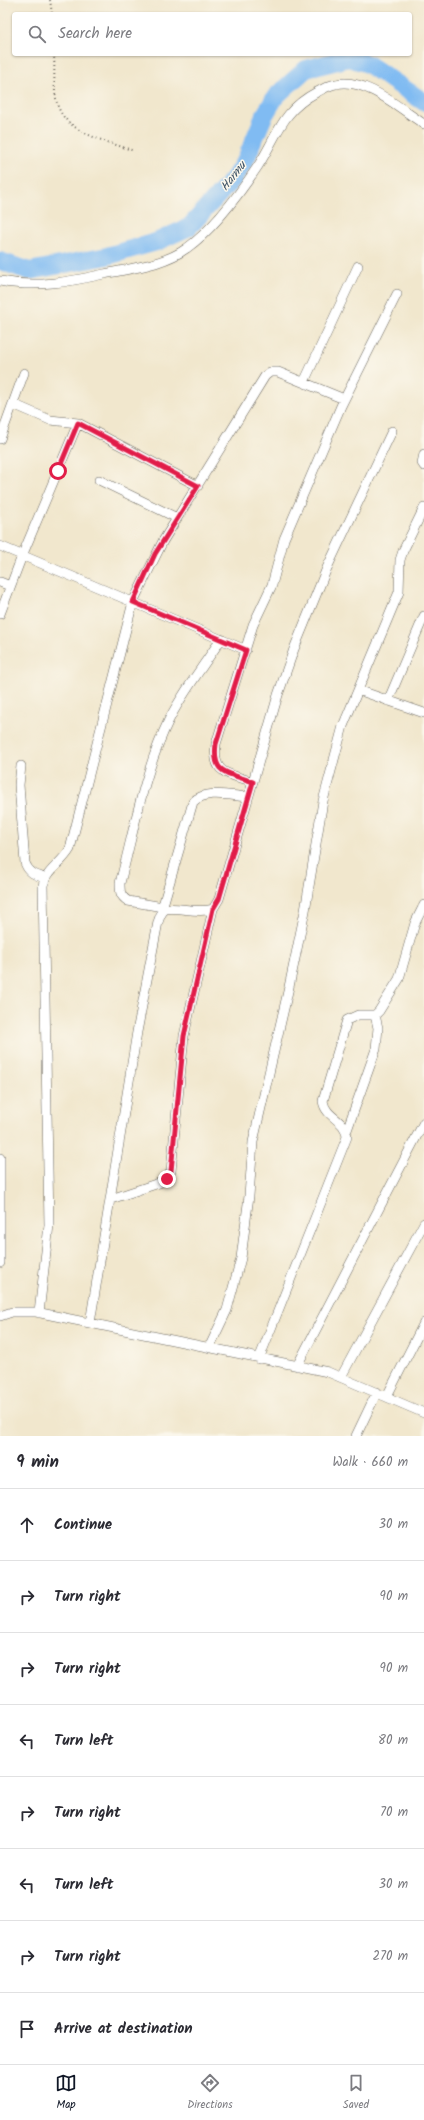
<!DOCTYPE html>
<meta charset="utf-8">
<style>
:root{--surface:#fff;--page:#f2f2f3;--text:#2b2b33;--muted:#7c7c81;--line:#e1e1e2;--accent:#111827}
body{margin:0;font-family:Kalam,sans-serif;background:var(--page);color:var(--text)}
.stop{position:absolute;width:12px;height:12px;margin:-9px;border:3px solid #e11d48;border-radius:50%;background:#fff}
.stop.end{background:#e11d48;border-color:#fff;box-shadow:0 1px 4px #0008}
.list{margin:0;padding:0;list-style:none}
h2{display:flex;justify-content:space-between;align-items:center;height:52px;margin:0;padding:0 16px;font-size:17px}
h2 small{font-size:13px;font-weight:400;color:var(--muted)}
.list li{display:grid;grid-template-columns:26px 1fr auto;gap:12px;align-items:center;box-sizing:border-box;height:72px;padding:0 16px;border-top:1px solid var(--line)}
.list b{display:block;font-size:15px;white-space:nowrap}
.list em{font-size:13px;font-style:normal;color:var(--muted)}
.icon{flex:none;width:22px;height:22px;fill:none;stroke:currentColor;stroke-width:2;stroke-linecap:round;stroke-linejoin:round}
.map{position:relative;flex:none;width:424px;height:1436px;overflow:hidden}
.search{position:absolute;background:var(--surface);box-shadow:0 1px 3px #0004;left:12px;right:12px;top:12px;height:44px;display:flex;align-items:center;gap:10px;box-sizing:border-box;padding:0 14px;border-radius:4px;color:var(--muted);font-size:15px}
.sheet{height:628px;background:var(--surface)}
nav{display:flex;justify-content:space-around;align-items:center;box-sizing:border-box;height:56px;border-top:1px solid var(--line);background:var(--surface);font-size:11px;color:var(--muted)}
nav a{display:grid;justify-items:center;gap:2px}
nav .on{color:var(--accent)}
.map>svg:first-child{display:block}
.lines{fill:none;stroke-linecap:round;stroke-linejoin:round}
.river{stroke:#80bbf2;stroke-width:18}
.minor-casing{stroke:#67635a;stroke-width:10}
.path{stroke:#67635a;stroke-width:2;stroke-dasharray:1 3;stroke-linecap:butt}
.minor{stroke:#fff;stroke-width:9}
.route{stroke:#e11d48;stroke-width:5}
.labels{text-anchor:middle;stroke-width:3;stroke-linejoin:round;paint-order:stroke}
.water-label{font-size:12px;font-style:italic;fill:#3f5467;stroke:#fbf7ec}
</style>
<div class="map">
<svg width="424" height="1436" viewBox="0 0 424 1436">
<rect width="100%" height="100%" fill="#fbf7ec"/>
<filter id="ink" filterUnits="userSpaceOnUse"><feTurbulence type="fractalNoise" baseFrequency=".025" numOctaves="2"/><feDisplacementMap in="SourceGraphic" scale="8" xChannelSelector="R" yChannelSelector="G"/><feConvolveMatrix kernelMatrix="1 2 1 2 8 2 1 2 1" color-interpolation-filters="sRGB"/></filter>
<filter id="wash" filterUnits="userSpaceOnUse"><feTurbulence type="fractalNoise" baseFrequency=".012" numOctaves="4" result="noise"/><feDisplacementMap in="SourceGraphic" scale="16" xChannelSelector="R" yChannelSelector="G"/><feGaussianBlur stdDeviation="0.9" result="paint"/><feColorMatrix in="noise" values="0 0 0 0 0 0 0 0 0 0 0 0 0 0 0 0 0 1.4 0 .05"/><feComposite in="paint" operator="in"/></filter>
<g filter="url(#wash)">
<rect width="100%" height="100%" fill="#f1e7cd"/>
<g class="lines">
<path class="river" d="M 0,261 L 29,271 L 107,256 L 156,242 L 189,227 L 234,178 L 246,159 L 264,116 L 276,96 L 306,69 L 349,58 L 368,64 L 424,102"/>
</g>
</g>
<g filter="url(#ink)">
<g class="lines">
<g class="minor-casing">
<path id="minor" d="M 0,281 C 36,288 69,282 104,274 C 132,268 164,265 187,248 C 214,229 240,193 258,166 C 278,135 281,111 317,92 C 323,89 329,85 336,84 C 366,77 400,109 424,124
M 304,382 L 358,266
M 13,404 L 50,420 L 78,423 L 198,486
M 0,439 L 24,373
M 424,454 L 422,463 L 424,466
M 99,480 L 177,518
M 0,546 L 246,650
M 0,582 L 10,586
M 0,614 L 22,556 L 78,423
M 358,690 L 424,713
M 388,701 L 424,616
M 21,766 L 19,785 L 25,863 C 29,873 35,875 45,878
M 253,782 C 228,773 212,775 216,744 L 253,625 L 272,585 L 284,539 L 341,406 L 397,294
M 163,907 L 128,901 C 120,896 120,892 120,883 C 134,830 144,772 168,722 C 180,696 205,664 221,639
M 161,912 L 193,802 C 206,789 231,796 248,797
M 347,1130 L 376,1049 L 378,1028 L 375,1015
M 0,1158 L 0,1263
M 111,1199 L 159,1183 L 167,1179 L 171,1171 L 184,1036 L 213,909
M 39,1313 L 49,1225 L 43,885 C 47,870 62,863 70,849 L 133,602 L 163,541 L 265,376 L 270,372 L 278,372 L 344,399
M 0,1316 L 12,1312 L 36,1312 L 328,1372 L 424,1413
M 90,1323 L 137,1032 L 158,922 C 160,917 161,911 166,909 C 178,906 197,914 213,909 L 219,899 L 278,695 L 294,649 L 327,568 L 392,431
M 209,1348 L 227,1310 L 241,1258 L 249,1196 L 253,1142 L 289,987 L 305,911 L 323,801 L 343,726 L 399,592 L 400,560 L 403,551 L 424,508
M 259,1359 L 347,1137 C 346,1119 326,1119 323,1101 L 347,1020 L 358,1015 L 375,1015 L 379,1011 L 399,979 L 415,923 L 424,905
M 297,1366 L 424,1122
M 341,1377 L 424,1223
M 387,1396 L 424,1323
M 356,1436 L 377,1392"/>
</g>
<path class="path" d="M 50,0 L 52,14
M 54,54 C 55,69 53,88 57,103 C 65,134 108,141 134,151"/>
<use href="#minor" class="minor"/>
</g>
</g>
<g class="lines" filter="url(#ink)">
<path class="route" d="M 58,471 L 78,423 L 198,486 L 155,554 L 133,602 L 246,650 L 216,744 C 212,775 227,772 253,782 L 219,899 L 213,909 L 184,1036 L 171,1171 L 167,1179"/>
</g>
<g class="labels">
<g class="water-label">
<text transform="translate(233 176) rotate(-52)" y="4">Harmu</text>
</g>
</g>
</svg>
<div class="stop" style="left:58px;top:471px"></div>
<div class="stop end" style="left:167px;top:1179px"></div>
<div class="search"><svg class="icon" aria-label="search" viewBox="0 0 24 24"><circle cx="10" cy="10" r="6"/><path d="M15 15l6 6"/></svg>Search here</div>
</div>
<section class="sheet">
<h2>9 min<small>Walk · 660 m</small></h2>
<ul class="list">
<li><svg class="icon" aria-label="ahead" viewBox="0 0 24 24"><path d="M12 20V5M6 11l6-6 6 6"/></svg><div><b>Continue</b></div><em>30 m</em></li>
<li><svg class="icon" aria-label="right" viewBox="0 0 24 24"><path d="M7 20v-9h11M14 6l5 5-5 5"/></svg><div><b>Turn right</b></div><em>90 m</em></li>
<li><svg class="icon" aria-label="right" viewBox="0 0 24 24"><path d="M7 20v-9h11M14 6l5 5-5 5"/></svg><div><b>Turn right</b></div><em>90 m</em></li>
<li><svg class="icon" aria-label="left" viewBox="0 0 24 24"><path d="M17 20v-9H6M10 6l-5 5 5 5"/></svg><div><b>Turn left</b></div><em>80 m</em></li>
<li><svg class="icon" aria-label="right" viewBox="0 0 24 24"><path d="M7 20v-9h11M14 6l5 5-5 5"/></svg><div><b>Turn right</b></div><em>70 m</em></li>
<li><svg class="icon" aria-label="left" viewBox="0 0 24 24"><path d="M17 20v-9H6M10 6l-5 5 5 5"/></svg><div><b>Turn left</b></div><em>30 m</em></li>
<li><svg class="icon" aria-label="right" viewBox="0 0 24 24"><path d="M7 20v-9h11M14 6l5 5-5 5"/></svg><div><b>Turn right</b></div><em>270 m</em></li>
<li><svg class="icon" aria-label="arrive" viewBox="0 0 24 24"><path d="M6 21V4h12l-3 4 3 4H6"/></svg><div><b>Arrive at destination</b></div></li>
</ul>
</section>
<nav>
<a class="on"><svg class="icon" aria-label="map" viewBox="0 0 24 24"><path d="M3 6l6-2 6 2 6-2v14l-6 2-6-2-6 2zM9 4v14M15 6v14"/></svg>Map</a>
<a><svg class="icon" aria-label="directions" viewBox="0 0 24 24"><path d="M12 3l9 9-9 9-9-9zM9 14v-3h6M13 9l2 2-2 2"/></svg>Directions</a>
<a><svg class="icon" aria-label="saved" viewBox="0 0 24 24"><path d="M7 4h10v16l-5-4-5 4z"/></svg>Saved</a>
</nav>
